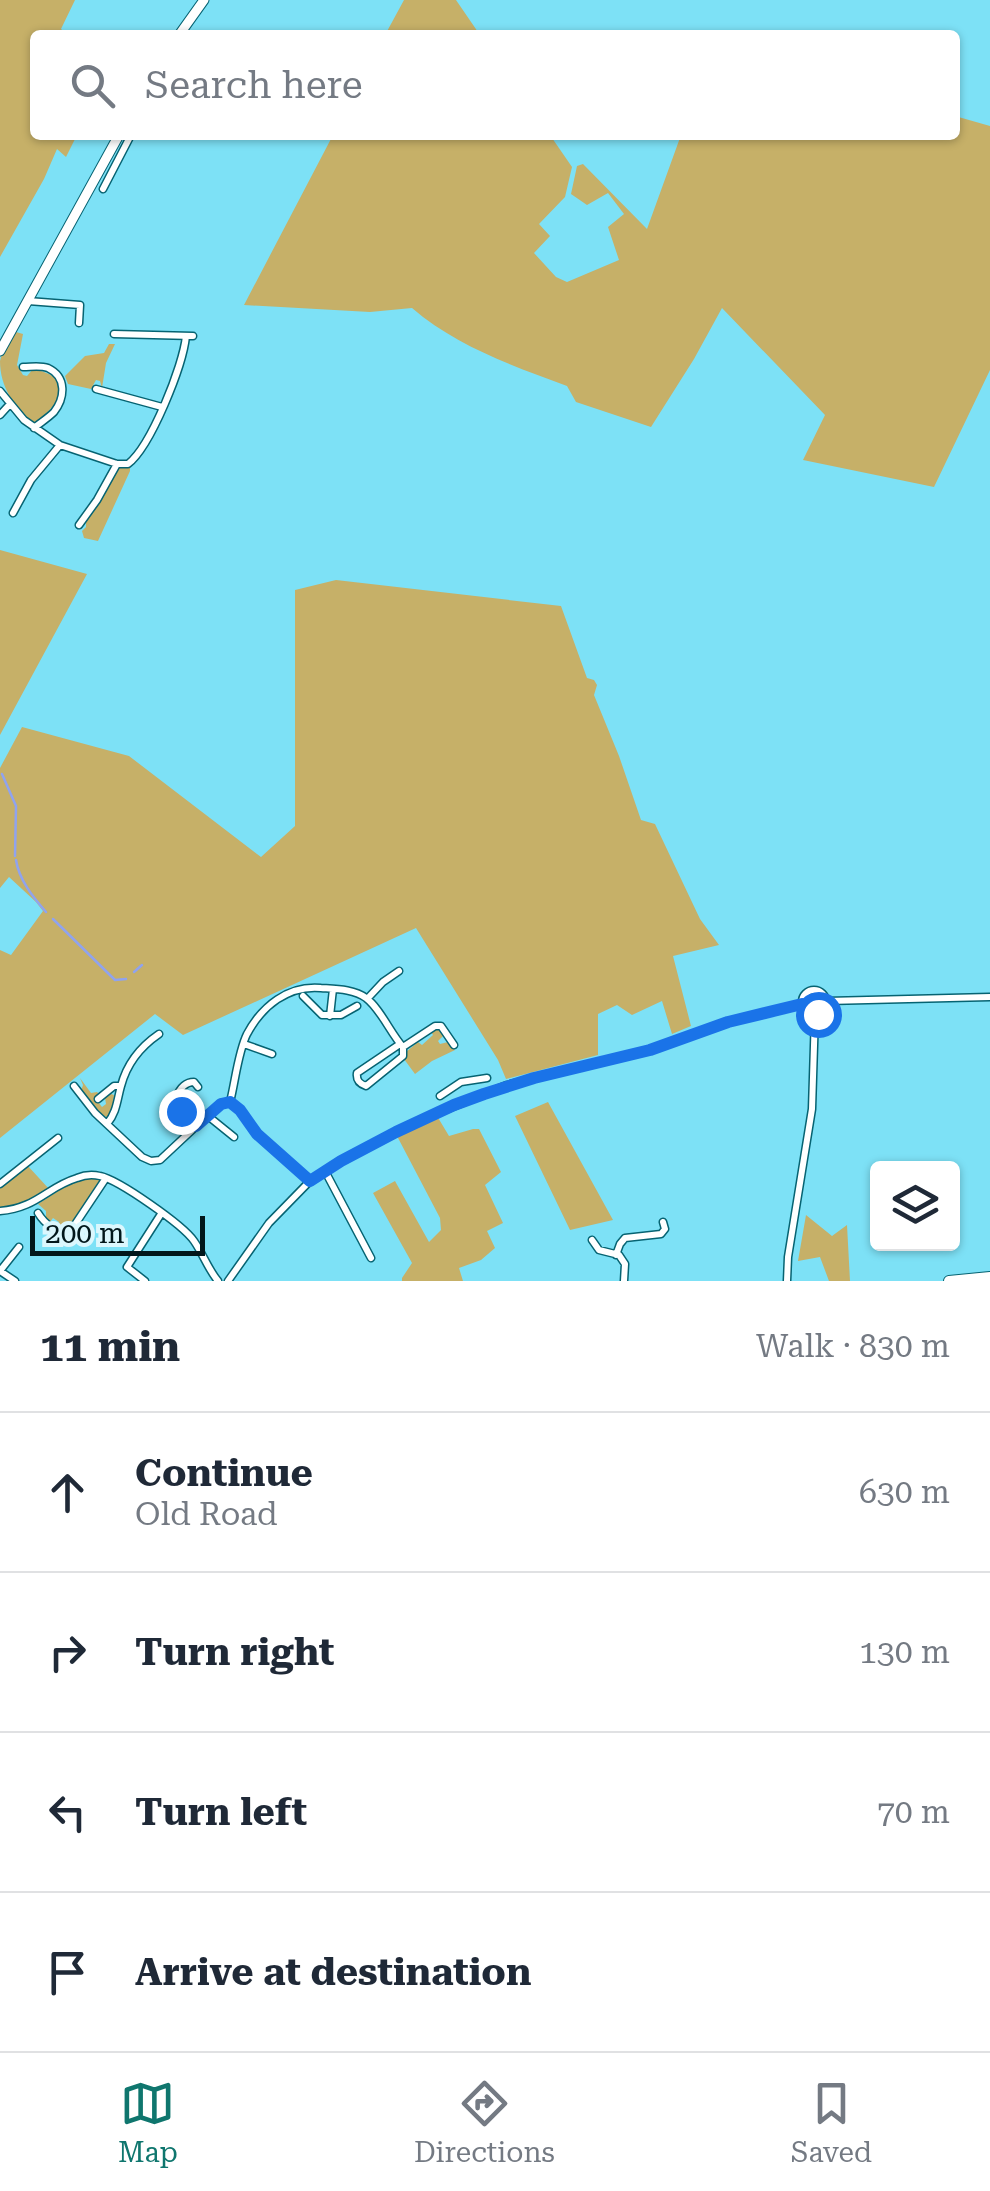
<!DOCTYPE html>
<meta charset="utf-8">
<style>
:root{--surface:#fff;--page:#f6f6f7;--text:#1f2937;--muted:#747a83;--line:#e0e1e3;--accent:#0f766e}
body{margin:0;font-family:"Roboto Serif",serif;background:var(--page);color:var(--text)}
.controls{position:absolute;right:30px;bottom:30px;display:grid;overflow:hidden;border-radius:10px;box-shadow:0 2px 8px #0004}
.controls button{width:90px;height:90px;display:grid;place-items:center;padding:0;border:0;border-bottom:2px solid var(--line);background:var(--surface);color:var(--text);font:50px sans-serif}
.scale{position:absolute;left:30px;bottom:25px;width:175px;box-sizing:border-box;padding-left:10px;border:5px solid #02171b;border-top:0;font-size:28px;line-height:35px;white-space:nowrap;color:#02171b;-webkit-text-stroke:8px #dbf7fd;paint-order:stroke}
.stop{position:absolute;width:30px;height:30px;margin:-22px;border:8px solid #1a73e8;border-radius:50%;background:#fff}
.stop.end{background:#1a73e8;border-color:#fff;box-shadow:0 2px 10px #0008}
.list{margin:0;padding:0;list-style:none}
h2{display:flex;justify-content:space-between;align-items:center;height:130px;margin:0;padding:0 40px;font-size:42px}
h2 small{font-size:32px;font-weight:400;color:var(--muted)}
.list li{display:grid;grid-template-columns:65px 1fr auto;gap:30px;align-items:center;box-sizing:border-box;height:160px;padding:0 40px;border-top:2px solid var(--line)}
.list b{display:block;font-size:38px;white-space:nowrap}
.list p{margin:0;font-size:32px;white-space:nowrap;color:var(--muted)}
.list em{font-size:32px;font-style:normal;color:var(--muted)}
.icon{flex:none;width:55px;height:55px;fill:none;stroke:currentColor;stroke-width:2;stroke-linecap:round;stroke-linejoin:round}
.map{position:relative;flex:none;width:990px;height:1281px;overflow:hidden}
.search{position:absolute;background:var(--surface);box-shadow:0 2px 8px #0004;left:30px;right:30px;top:30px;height:110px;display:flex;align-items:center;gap:25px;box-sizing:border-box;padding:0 35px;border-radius:10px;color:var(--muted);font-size:38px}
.sheet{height:770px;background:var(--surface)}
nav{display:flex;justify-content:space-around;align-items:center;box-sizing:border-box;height:140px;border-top:2px solid var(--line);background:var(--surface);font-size:28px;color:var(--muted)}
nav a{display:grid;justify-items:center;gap:5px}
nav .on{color:var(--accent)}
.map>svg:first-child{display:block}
.green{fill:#c6b068}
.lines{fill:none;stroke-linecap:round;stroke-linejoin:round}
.stream{stroke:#90a3ee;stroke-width:2.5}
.minor-casing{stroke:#066372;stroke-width:9}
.tertiary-casing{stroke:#066372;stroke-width:11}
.secondary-casing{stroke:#066372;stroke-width:12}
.minor{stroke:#fff;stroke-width:6}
.tertiary{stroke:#fff;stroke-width:9}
.secondary{stroke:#fff;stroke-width:10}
.route{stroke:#1a73e8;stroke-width:12}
</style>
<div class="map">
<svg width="990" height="1281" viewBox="0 0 990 1281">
<rect width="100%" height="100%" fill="#7de1f6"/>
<path class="green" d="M 0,0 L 75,0 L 61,29 L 68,35 L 35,35 L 35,135 L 77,135 L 66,157 L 57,149 L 44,179 L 0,257 Z
M 404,0 L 456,0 L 480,35 L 385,35 Z
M 955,116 L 990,126 L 990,370 L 934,487 L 803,460 L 825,415 L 722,308 L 694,359 L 651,427 L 576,402 L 567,386 C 513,366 456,346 412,308 L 370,312 L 244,305 L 333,135 L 550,135 L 572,167 L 565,197 L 539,224 L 550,236 L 534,253 L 556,277 L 567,282 L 619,260 L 608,227 L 624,214 L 608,193 L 587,205 L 571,194 L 577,166 L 583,164 L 647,229 L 681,135 L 955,135 Z
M 16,332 L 23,334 L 17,365 L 23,375 L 27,376 L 33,369 C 77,378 61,403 35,423 L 32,423 C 14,406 0,387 0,361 C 2,351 11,341 16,332 Z
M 109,344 L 115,344 L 106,363 L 102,388 L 100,381 L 96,380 L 91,389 L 68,384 L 65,376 L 85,356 L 104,353 Z
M 130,465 L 130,471 L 98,541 L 84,538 L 82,531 L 86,527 L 86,521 L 107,490 L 118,466 Z
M 0,550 L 87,574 L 0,735 Z
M 336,580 L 561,606 L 587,678 L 594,680 L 597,685 L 594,695 L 619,756 L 641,820 L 655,824 L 700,919 L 719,945 L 673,956 L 691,1026 L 672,1034 L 662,1001 L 632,1015 L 617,1005 L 598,1014 L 598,1055 L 506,1079 L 498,1060 L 416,928 L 183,1035 L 155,1014 L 0,1138 L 0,950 L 11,955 L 43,911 L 36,902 L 9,877 L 0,888 L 0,768 L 22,727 L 129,756 L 261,857 L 295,826 L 295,590 Z
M 440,1028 L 444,1035 L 438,1041 L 440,1044 L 448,1042 L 455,1050 L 432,1061 L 415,1074 L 404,1059 L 406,1052 L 418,1042 L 422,1045 L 433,1035 L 430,1030 Z
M 80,1078 L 91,1093 L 97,1092 L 99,1094 L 95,1098 L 102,1107 L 106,1104 L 105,1098 L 111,1094 L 114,1095 L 112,1113 L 109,1117 L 101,1116 L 81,1091 L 83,1085 Z
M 548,1102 L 613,1220 L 570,1230 L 515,1116 Z
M 437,1116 L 449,1136 L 473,1129 L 479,1129 L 501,1172 L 485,1185 L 503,1223 L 487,1231 L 495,1248 L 481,1260 L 459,1268 L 463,1281 L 402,1281 L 402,1278 L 412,1263 L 373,1193 L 395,1181 L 429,1242 L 441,1230 L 440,1218 L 397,1136 Z
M 27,1165 L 50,1190 L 37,1199 L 0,1209 L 0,1186 Z
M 83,1178 L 98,1178 L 100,1183 L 69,1229 L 64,1231 L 57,1227 L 59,1222 L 53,1218 L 50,1222 L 46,1218 L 46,1211 L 38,1204 L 69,1184 Z
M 806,1215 L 832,1236 L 847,1225 L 850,1281 L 829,1281 L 820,1257 L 798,1261 Z"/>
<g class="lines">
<path class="stream" d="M 2,774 L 16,806 L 15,856
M 16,860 C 19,880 33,897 46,912
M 53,919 L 115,980 L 126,979
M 134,972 L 142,965"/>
<g class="minor-casing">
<path id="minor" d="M 103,189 L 131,135
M 28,301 L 80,305 L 79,323
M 114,334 L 193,336
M 23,367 C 31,367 40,365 48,368 C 67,377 65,398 54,412 C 48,418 40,423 34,428
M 96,389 L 162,407
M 0,391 L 24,420 L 60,445 L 117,464 L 128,464 C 151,446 183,366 186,336
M 0,415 L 10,404
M 13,513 L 31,480 L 60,445
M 79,525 L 97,500 L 117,464
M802 1002a12 12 0 1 1 24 0a12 12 0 1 1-24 0Z
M 303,996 L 322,1015 L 341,1015 L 357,1006
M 368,998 L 383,982 L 399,971
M 827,1001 L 990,997
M 330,1016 L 333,989
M 244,1044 L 272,1054
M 400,1044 L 357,1073 C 356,1081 360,1084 366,1086 L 403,1056 L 403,1047
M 74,1086 L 95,1113 L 142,1157 L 151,1161 L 160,1160 L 221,1103 L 230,1102 L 240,1110 L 257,1134 L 310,1181
M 440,1096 L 461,1082 L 487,1078
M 98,1099 L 114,1086 L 121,1086
M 230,1102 C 235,1083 238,1052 247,1034 C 262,1006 288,985 321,988 C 336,989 354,989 366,998 C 380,1008 391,1034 403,1047 L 435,1026 L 441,1026 L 454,1045
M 208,1116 L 234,1137
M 107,1124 C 117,1112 117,1100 121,1086 C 127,1063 140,1047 159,1034
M 196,1126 L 181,1111 L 176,1098 C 179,1090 184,1082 194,1082 L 198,1087
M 325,1171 L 371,1258
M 0,1184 L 58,1138
M 0,1211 C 37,1208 47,1187 77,1178 C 84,1175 92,1174 100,1176 C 119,1180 183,1225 194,1241 C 203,1254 208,1269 218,1281
M 38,1213 C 44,1223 59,1236 70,1232 L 106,1178
M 592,1240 L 599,1250 L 619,1255 L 625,1264 L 624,1281
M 616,1255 L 620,1244 L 625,1238 L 661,1234 L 665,1229 L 663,1222
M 0,1271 L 19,1247
M 0,1271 L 15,1281
M 145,1281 L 127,1267 L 161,1214
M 228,1281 L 269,1223 L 310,1181 L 341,1161 L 425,1118 L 507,1085 L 650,1050 L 729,1022 L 802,1004
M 787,1281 L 788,1257 L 812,1109 L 815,1014"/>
</g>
<g class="tertiary-casing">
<path id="tertiary" d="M 179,35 L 204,0
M 0,351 L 119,135"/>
</g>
<g class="secondary-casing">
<path id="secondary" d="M 949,1281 L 990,1277"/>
</g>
<use href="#minor" class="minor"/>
<use href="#tertiary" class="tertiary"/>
<use href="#secondary" class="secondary"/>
</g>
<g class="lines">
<path class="route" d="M 181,1111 L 196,1126 L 221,1104 L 230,1102 L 240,1110 L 257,1134 L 310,1181 L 341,1161 L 396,1132 L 454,1105 L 484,1094 L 534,1078 L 650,1050 L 728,1022 L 802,1004 L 808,1013 L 818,1014"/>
</g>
</svg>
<div class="controls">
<button><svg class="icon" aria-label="layers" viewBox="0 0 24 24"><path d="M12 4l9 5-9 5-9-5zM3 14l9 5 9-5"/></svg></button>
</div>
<div class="scale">200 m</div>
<div class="stop" style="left:818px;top:1014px"></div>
<div class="stop end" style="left:181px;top:1111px"></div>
<div class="search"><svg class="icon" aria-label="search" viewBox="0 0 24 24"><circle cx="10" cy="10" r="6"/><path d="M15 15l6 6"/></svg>Search here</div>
</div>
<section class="sheet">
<h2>11 min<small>Walk · 830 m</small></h2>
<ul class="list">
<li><svg class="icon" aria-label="ahead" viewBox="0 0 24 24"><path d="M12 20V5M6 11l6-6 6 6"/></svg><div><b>Continue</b><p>Old Road</p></div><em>630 m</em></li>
<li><svg class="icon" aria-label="right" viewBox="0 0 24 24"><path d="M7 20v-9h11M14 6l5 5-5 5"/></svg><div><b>Turn right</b></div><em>130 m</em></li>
<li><svg class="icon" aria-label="left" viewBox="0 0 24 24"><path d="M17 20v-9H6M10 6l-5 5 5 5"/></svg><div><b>Turn left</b></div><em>70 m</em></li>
<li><svg class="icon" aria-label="arrive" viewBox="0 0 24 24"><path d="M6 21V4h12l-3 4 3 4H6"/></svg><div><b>Arrive at destination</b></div></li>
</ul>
</section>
<nav>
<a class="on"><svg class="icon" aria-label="map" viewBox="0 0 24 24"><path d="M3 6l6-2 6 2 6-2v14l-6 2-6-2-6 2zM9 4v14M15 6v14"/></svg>Map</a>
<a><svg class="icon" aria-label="directions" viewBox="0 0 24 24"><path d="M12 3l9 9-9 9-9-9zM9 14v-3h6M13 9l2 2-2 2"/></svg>Directions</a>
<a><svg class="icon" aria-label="saved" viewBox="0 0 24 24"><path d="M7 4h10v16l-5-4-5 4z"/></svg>Saved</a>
</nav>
